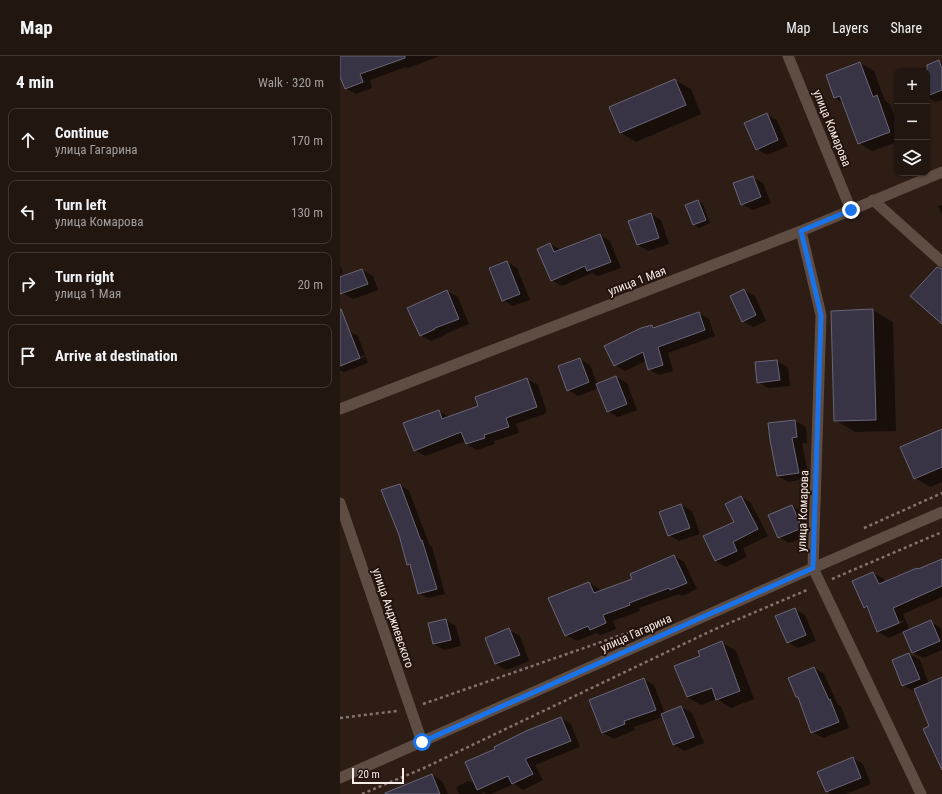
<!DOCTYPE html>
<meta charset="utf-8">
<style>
:root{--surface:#221610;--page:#2a1f19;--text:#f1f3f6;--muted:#a29f9f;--line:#3f3530}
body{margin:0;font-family:"Roboto Condensed",sans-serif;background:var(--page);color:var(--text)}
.controls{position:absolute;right:12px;top:12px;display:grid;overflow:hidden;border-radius:8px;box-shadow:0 1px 3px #0004}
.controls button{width:36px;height:36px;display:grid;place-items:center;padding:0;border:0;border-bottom:1px solid var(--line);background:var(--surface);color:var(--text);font:20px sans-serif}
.scale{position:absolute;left:12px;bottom:10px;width:52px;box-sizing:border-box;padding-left:4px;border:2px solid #f8ece7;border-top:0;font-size:11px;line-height:14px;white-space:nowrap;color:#f8ece7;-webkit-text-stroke:3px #23130c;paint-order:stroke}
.stop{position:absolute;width:12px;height:12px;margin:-9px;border:3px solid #1a73e8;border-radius:50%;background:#fff}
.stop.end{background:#1a73e8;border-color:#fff;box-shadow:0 1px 4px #0008}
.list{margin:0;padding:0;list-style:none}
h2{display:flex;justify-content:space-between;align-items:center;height:52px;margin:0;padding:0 16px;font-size:17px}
h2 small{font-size:13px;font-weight:400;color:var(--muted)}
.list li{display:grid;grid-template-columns:26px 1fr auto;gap:12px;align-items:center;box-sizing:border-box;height:64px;margin:0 8px 8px;padding:0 8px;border:1px solid var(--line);border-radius:8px}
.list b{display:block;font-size:15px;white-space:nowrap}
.list p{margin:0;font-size:13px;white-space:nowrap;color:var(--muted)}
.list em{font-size:13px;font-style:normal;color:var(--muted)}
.icon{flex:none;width:22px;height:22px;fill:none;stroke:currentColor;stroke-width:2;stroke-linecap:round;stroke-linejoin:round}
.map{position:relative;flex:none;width:602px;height:738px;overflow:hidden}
header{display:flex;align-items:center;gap:24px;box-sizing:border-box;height:56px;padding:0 20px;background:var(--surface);border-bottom:1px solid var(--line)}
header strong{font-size:19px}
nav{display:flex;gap:22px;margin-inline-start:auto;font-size:14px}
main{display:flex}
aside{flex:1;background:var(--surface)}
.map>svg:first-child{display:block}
.shadow{fill:#0007;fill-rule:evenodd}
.building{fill:#383445;stroke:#696679}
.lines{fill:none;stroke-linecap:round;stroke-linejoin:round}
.path{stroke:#83746e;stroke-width:2.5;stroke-dasharray:3 3;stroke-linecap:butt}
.minor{stroke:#5f4c43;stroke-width:11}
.tertiary{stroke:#5f4c43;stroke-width:11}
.secondary{stroke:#5f4c43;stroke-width:11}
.route{stroke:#1a73e8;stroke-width:5}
.labels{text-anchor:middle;stroke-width:4;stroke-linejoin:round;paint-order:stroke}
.street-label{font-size:12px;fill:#f8ece7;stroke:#23130c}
</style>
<header>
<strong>Map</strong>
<nav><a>Map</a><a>Layers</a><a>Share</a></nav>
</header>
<main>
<aside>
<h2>4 min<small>Walk · 320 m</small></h2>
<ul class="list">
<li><svg class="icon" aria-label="ahead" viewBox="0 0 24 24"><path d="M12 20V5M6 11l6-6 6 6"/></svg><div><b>Continue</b><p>улица Гагарина</p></div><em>170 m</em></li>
<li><svg class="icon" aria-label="left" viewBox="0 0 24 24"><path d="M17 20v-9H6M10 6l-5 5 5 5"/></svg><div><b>Turn left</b><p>улица Комарова</p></div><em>130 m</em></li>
<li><svg class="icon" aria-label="right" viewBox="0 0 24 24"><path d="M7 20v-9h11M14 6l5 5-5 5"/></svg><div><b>Turn right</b><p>улица 1 Мая</p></div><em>20 m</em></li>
<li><svg class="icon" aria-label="arrive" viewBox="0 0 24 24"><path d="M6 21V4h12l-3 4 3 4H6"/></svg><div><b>Arrive at destination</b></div></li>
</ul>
</aside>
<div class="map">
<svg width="602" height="738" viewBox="0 0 602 738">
<rect width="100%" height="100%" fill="#2d1d15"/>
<path class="shadow" d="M 0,0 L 100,0 L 68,12 L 66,11 L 30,24 L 32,32 L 16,38 L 5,32 L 0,18 Z
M 599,6 L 602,7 L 602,44 L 596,46 L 587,41 L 587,15 L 576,15 Z
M 520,7 L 534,15 L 545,45 L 550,48 L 557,67 L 557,86 L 532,95 L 519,87 L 503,47 L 495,42 L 487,19 Z
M 335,24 L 351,33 L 361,58 L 296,86 L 281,77 Z
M 426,58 L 437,64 L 448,90 L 427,99 L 417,93 Z
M 412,121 L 423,127 L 431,147 L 413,154 L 402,148 Z
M 358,145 L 363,148 L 370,167 L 359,172 L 354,169 L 346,150 Z
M 602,149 L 602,158 L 598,150 Z
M 311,158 L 321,164 L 329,188 L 308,195 L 298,189 Z
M 260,179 L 270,185 L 281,212 L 258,220 L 252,217 L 222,230 L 212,224 L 210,188 L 221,194 Z
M 167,206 L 177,212 L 190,244 L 173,250 L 163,244 Z
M 0,209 L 3,217 L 0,219 Z
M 22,214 L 33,220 L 38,234 L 13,243 L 2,237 L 0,230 L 0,222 Z
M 404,234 L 415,240 L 426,265 L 413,271 L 403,265 Z
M 107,235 L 118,241 L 129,268 L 105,278 L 105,279 L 91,285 L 80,279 Z
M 533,254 L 553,266 L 556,375 L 515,376 L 495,364 Z
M 0,257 L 9,275 L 18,280 L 28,307 L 4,316 L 0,314 L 0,311 L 25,301 L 24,299 L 0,308 Z
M 358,257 L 369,263 L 375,280 L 328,297 L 333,315 L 319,319 L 308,313 L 306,305 L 285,315 L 274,309 L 312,270 L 316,272 Z
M 240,303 L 250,309 L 257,328 L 276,321 L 287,327 L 297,354 L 278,361 L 268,355 L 259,332 L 238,340 L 228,334 Z
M 437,305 L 448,311 L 450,330 L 428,332 L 418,326 L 416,307 Z
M 187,323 L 198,329 L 207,357 L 176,368 L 179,377 L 154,385 L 155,388 L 137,394 L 127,388 L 126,385 L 85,400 L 75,394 L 99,355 L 109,361 L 139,350 Z
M 455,365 L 466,371 L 467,387 L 462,387 L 469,422 L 448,426 L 438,420 L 429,368 Z
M 602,375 L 602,426 L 590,431 L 575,422 Z
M 60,429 L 69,435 L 90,490 L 92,491 L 105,538 L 88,542 L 78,537 L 71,510 L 68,508 Z
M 401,441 L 411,447 L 428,480 L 403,492 L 407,501 L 386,511 L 376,505 L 365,480 L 395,466 Z
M 341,449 L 352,455 L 360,478 L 339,485 L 329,479 Z
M 452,450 L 462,456 L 472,478 L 449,487 L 439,481 Z
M 334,500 L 344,506 L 357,533 L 342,540 L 339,538 L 299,552 L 300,555 L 273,565 L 276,573 L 261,579 L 256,577 L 237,585 L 226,579 L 249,527 L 259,533 L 260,535 L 293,524 Z
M 602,504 L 602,541 L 563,558 L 570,575 L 591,566 L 601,572 L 602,594 L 583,602 L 573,596 L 564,575 L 549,582 L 538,576 L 529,554 L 525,551 L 533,517 L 544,523 L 545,527 ZM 563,564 L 564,566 L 544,575 L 544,572 Z
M 454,553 L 465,559 L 476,585 L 458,592 L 448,586 Z
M 106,564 L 116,570 L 121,590 L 104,594 L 94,588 Z
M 169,574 L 180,580 L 189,605 L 166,614 L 156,608 L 146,582 Z
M 382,587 L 396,595 L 414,643 L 391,652 L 377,643 L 361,649 L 347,641 L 361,601 Z
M 569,598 L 580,604 L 589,628 L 602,622 L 602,700 L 576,634 L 573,635 L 563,629 Z
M 474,612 L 484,618 L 498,649 L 501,650 L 509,672 L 483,682 L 472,676 L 459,642 L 457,641 Z
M 304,623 L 314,629 L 325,658 L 341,651 L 352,657 L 364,687 L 344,695 L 334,689 L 323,661 L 294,671 L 295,674 L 274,683 L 263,677 L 250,645 Z
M 221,662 L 231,668 L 240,691 L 195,709 L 203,724 L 183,734 L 174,728 L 151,738 L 147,738 L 141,735 L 143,738 L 119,738 L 116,731 L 129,725 L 137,729 L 157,694 Z
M 513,702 L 523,708 L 531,728 L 506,738 L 491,738 L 487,736 Z
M 92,719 L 102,725 L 108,738 L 52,738 Z"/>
<path class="building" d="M 0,0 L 65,0 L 65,2 L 20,18 L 23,26 L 5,33 L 0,21 Z
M 599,4 L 602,13 L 602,34 L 587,40 L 587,9 Z
M 520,6 L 533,41 L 537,39 L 550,76 L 518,88 L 500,40 L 494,42 L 486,19 Z
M 335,23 L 346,49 L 280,77 L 269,51 Z
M 427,57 L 438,84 L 416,94 L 404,67 Z
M 413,120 L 421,141 L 401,149 L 393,127 Z
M 358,144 L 366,164 L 353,169 L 345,149 Z
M 311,157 L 319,182 L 297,189 L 288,165 Z
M 260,178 L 271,206 L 247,215 L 245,210 L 211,225 L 197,193 L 210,187 L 214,196 Z
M 167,205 L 180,238 L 162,245 L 149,212 Z
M 597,211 L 602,213 L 602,268 L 570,240 Z
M 22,213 L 28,228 L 0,238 L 0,221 Z
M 404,233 L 416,259 L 402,266 L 390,240 Z
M 107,234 L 119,263 L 95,272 L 95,273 L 80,280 L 67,252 Z
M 0,253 L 1,253 L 20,302 L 0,310 Z
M 533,253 L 536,364 L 494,365 L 491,255 Z
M 359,256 L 365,274 L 318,291 L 323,309 L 308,314 L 303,296 L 274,310 L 264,290 L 301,272 L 312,269 L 313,272 Z
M 240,302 L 249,326 L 227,335 L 218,310 Z
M 437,304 L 440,324 L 417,327 L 415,306 Z
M 276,320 L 287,348 L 267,356 L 256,328 Z
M 187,322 L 197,351 L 166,362 L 169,371 L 144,379 L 145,382 L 126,388 L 121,376 L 74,395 L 63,367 L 99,354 L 102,363 L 138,350 L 135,341 Z
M 455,364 L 457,381 L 452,382 L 459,417 L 437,420 L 430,384 L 428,367 Z
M 602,373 L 602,411 L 574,423 L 560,391 Z
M 60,428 L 81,485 L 82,484 L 97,533 L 78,538 L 70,508 L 67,509 L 59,479 L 41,434 Z
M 401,440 L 418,473 L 393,486 L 397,495 L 375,505 L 363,480 L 394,466 L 385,448 Z
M 341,448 L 350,472 L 328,480 L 319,456 Z
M 452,449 L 462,472 L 438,482 L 428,459 Z
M 334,499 L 347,527 L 330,534 L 329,532 L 289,547 L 290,549 L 263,559 L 266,567 L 250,574 L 248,570 L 225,580 L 208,542 L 249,526 L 254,537 L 292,523 L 290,518 Z
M 602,503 L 602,530 L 553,552 L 559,567 L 537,576 L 527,550 L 524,552 L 512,525 L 533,516 L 539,528 L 577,512 L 578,513 Z
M 455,552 L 466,579 L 447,587 L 435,560 Z
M 106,563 L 111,584 L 93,588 L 88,567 Z
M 591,564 L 600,585 L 572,597 L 563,576 Z
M 169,572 L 180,599 L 155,608 L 145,582 Z
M 382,585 L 400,635 L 376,644 L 372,632 L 347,641 L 334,610 L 360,600 L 358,595 Z
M 569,597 L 580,623 L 562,630 L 552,604 Z
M 474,611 L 489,644 L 490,643 L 499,666 L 471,677 L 458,641 L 456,641 L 448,622 Z
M 602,621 L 602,714 L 583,673 L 589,670 L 574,633 Z
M 304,622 L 316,654 L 284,665 L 285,668 L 262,677 L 249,644 Z
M 341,650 L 354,681 L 333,689 L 321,658 Z
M 221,661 L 231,685 L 185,703 L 193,718 L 172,728 L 168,720 L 137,734 L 125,706 L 155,693 L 154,691 L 186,675 Z
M 513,701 L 521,722 L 486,736 L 477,716 Z
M 92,718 L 100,738 L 45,738 L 45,737 Z"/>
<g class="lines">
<path class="path" d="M 524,472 L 602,437
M 492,523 L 602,476
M 83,648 L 293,575
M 0,662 L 57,655
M 22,738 L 84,712 L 373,574 L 467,534"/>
<path class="minor" d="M 448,0 L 511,154
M 533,144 L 602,206
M 461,175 L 481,259 L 473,512 L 581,738
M 0,353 L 461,175 L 602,116"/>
<path class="tertiary" d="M 0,447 L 82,686"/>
<path class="secondary" d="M 0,722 L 473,512 L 602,456"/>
</g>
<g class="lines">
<path class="route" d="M 82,686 L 473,512 L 481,259 L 461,175 L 511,154"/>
</g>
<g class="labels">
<g class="street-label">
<text transform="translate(492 72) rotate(68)" y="4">улица Комарова</text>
<text transform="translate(297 225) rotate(-21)" y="4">улица 1 Мая</text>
<text transform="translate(463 455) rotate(-88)" y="4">улица Комарова</text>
<text transform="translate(53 562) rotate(71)" y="4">улица Анджиевского</text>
<text transform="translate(296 577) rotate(-24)" y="4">улица Гагарина</text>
</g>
</g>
</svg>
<div class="controls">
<button>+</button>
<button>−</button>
<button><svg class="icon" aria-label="layers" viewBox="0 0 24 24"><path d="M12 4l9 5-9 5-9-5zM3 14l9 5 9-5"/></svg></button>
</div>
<div class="scale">20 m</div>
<div class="stop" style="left:82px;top:686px"></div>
<div class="stop end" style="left:511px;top:154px"></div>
</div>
</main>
